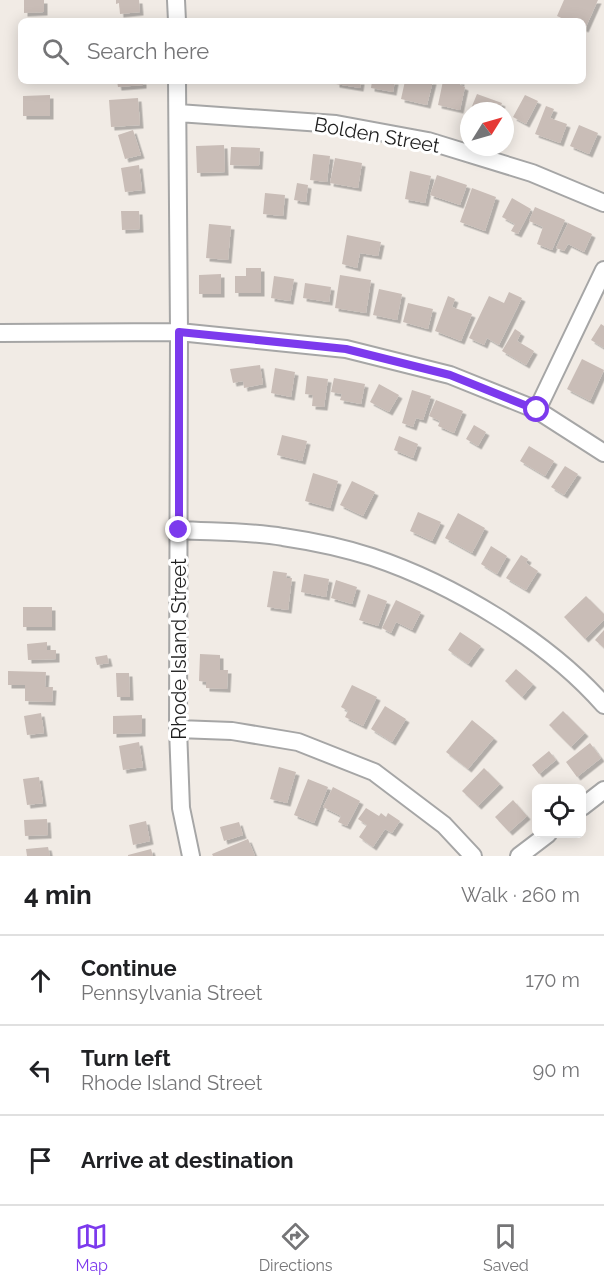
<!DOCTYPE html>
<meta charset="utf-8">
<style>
:root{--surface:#fff;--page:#f6f6f6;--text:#202124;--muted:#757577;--line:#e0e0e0;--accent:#7c3aed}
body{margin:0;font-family:Raleway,sans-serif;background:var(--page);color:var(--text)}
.controls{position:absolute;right:18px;bottom:18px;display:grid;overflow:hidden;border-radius:9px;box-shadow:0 3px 15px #0003}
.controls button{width:54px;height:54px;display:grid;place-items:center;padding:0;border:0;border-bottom:2px solid var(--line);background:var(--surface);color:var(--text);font:30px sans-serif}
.compass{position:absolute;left:460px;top:102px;width:54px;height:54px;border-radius:50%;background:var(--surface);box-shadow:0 3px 15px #0003;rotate:53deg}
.stop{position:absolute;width:18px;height:18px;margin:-14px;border:4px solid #7c3aed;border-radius:50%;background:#fff}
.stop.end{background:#7c3aed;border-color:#fff;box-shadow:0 2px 6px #0008}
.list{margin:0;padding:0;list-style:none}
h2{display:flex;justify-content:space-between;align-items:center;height:78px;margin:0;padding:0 24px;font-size:26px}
h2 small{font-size:20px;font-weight:400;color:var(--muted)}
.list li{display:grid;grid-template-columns:39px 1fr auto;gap:18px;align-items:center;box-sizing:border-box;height:90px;padding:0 24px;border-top:2px solid var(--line)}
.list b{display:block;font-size:22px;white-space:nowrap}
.list p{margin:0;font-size:20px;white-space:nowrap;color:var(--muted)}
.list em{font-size:20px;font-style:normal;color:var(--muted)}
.icon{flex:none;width:33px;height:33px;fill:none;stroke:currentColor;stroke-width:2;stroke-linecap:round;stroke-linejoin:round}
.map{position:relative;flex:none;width:604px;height:856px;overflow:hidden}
.search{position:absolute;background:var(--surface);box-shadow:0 3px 15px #0003;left:18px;right:18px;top:18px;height:66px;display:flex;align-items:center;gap:15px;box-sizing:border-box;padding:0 21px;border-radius:9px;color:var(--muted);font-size:22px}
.sheet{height:348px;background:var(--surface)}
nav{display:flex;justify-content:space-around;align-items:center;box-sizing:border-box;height:84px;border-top:2px solid var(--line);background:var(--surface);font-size:16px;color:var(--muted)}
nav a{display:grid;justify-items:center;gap:3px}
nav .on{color:var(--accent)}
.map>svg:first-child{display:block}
.building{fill:#c9bdb7;filter:url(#shadow)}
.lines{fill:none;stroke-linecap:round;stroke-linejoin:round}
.street-casing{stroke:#a6a6a6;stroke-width:20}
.street{stroke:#fff;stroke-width:16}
.route{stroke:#7c3aed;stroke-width:8}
.labels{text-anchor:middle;stroke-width:6;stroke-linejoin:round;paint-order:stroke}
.street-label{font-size:20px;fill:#1f1f1f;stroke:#fff}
</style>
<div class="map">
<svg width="604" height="856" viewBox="0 0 604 856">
<defs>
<filter id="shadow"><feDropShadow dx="3.5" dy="3.5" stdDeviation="0" flood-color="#0004"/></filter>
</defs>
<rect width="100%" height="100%" fill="#f1ebe5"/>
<path class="building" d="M 24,0 L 44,0 L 44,12 L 24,13 Z
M 116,0 L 139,0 L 140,12 L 120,14 L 119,3 L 116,4 Z
M 564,0 L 598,0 L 585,29 L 583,28 L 583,21 L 568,21 L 557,16 Z
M 117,81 L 143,81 L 143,85 L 118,87 Z
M 336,81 L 361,81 L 360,88 L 336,84 Z
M 372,81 L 395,81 L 393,92 L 371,88 Z
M 405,81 L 433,81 L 427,105 L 401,99 Z
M 443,81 L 461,81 L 460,85 L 465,87 L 460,110 L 438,105 Z
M 477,94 L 502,103 L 499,111 L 470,111 Z
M 50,95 L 50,116 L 23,116 L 23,96 Z
M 525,95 L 538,101 L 526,124 L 513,117 Z
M 138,98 L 140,125 L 111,127 L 109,100 Z
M 546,106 L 554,109 L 550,118 L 567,124 L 560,143 L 535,134 Z
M 579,125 L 598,133 L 589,154 L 570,146 Z
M 133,130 L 141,155 L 125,159 L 118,135 Z
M 224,145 L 225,172 L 197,173 L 196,146 Z
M 231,147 L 260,148 L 259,166 L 230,165 Z
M 313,154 L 330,156 L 327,182 L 310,180 Z
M 335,158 L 362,163 L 358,188 L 330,183 Z
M 139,165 L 142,190 L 125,192 L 121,168 Z
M 410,171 L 431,176 L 425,203 L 405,199 Z
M 437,175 L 467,185 L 460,205 L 430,195 Z
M 297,183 L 308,185 L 306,202 L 294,200 Z
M 472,188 L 496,197 L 485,231 L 460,222 Z
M 265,193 L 285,195 L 283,216 L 263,214 Z
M 512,198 L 531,209 L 518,234 L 511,231 L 515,224 L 502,217 Z
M 535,207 L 565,220 L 552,250 L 537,244 L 543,227 L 529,221 Z
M 121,211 L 139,211 L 140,229 L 122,230 Z
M 568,223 L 592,234 L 584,252 L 568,244 L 564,251 L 556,248 Z
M 209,224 L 231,226 L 228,260 L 206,258 Z
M 347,235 L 381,242 L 378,256 L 360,253 L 357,268 L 342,264 Z
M 246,268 L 261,268 L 261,293 L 235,293 L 235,276 L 246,276 Z
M 221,274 L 221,294 L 199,294 L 199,275 Z
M 340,275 L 371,280 L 366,313 L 335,308 Z
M 274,276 L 294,279 L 290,301 L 271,298 Z
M 305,283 L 331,287 L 329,302 L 303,298 Z
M 379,289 L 402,294 L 397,320 L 373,315 Z
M 509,292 L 522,298 L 499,345 L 487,338 L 484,345 L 469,338 L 489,296 L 504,303 Z
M 448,296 L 455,299 L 452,307 L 472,314 L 461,341 L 435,331 Z
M 408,303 L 433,309 L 428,329 L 403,322 Z
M 601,324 L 604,326 L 604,348 L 591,340 Z
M 515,329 L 521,333 L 517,341 L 534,351 L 526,365 L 502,351 Z
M 582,359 L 604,370 L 590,401 L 567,389 Z
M 260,365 L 263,384 L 244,388 L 243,381 L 233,383 L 230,369 Z
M 275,368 L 295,372 L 291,397 L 271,393 Z
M 307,376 L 328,379 L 324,407 L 312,406 L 313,395 L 305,394 Z
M 334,378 L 365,384 L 361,404 L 340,400 L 342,394 L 331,392 Z
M 379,384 L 399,395 L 389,412 L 370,402 Z
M 412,390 L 431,396 L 423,420 L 416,418 L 413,427 L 402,423 Z
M 436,400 L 463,411 L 454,433 L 438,426 L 440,421 L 429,416 Z
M 474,425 L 486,432 L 478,446 L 466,439 Z
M 282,435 L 307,441 L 302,461 L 277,455 Z
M 399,436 L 418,444 L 413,458 L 394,450 Z
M 529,446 L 554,461 L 545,476 L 520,461 Z
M 565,466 L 578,474 L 564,495 L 551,487 Z
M 313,473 L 338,481 L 330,508 L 305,501 Z
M 352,481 L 375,492 L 363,516 L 340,505 Z
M 418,512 L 441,522 L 432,541 L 410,531 Z
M 458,513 L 485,528 L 472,553 L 445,538 Z
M 491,546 L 507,556 L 497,574 L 481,564 Z
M 521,555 L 528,559 L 526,563 L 538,571 L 526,590 L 506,578 Z
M 273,571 L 287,573 L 286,578 L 292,578 L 288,610 L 267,607 Z
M 304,574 L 329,579 L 326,597 L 301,592 Z
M 336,580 L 357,587 L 352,604 L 331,598 Z
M 368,594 L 387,601 L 378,626 L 359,620 Z
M 586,596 L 604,614 L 604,620 L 585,639 L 564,617 Z
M 396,600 L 421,612 L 412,630 L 396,622 L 391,633 L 382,628 Z
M 23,607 L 52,607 L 52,627 L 23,627 Z
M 604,630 L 604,648 L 595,640 Z
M 460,632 L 481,646 L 468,664 L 448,650 Z
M 47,642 L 47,650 L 56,650 L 56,659 L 28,660 L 27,644 Z
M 200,654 L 220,655 L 220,670 L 228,670 L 227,689 L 206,688 L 206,682 L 199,681 Z
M 107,655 L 109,663 L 97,665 L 95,657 Z
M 516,669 L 533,684 L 522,697 L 505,681 Z
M 8,671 L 46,672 L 45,687 L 53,687 L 52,702 L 25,701 L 25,685 L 8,685 Z
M 116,673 L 129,673 L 130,697 L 117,697 Z
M 352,685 L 377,697 L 363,726 L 345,717 L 348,711 L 341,707 Z
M 385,706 L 406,719 L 392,742 L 371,729 Z
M 563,711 L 585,733 L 571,747 L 549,725 Z
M 41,713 L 44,733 L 27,735 L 24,716 Z
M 142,715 L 142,733 L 113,734 L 113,716 Z
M 472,720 L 494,738 L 468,769 L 446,752 Z
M 139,742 L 143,767 L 123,770 L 119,746 Z
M 590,743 L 601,758 L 577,777 L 566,762 Z
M 549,751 L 556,760 L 539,774 L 532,765 Z
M 279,767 L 296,772 L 287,803 L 270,799 Z
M 484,768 L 500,784 L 478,806 L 462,791 Z
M 39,777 L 43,803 L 27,805 L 23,779 Z
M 308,779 L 328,787 L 314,823 L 294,815 Z
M 333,787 L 360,801 L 347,826 L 338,822 L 341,816 L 323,807 Z
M 513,800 L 527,816 L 509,832 L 495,817 Z
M 366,808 L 379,816 L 381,813 L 386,817 L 388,813 L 400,821 L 392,833 L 385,829 L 373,847 L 359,837 L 367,825 L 358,819 Z
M 47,819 L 48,835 L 25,836 L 24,820 Z
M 146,821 L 150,841 L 133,845 L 129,825 Z
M 239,822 L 243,835 L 224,841 L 220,827 Z
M 248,839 L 255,856 L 213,856 L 212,854 Z
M 48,847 L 50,856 L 27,856 L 26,849 Z
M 151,849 L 153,856 L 128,856 L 128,855 Z"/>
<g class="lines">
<g class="street-casing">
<path id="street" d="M 176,0 L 177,21
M 177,81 L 179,332 L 178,729 L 181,808 L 191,856
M 178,113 L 336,124 L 428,141 L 532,173 L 604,203
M 0,333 L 179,332 L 346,349 L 450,375 L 537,410 L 604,453
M 537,410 L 604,270
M 179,530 C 213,532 250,531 283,537 C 310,541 347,549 372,557 C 453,584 548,641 604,705
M 178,729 L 232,731 L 298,742 L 374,772 L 444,825 L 473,856
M 582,807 L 604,790
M 519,856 L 548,834"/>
</g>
<use href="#street" class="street"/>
</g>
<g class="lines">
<path class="route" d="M 179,530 L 179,332 L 346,349 L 450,375 L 537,410"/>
</g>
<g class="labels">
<g class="street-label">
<text transform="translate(377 135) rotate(10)" y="7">Bolden Street</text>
<text transform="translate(179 649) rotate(-90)" y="7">Rhode Island Street</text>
</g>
</g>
</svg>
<div class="controls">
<button><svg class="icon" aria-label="locate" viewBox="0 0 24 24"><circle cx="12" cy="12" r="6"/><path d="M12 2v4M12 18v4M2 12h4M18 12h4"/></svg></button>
</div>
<svg class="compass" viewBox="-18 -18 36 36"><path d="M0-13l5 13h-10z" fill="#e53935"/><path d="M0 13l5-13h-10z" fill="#757577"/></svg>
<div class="stop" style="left:537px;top:410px"></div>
<div class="stop end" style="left:179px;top:530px"></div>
<div class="search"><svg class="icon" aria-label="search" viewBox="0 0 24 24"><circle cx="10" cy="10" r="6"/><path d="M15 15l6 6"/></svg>Search here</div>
</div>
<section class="sheet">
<h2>4 min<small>Walk · 260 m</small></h2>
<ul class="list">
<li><svg class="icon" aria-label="ahead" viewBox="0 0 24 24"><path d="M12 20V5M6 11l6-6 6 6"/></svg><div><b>Continue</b><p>Pennsylvania Street</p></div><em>170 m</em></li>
<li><svg class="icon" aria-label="left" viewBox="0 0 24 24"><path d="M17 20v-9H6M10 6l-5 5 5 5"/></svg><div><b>Turn left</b><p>Rhode Island Street</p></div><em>90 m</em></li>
<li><svg class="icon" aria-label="arrive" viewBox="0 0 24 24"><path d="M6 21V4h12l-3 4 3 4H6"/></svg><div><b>Arrive at destination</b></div></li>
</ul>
</section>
<nav>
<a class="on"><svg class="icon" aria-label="map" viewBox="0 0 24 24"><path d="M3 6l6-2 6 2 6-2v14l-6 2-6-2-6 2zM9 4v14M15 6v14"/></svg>Map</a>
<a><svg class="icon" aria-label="directions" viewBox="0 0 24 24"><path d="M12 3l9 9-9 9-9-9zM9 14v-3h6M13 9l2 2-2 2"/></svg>Directions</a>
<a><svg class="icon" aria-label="saved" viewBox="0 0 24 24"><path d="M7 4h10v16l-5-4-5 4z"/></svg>Saved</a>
</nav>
